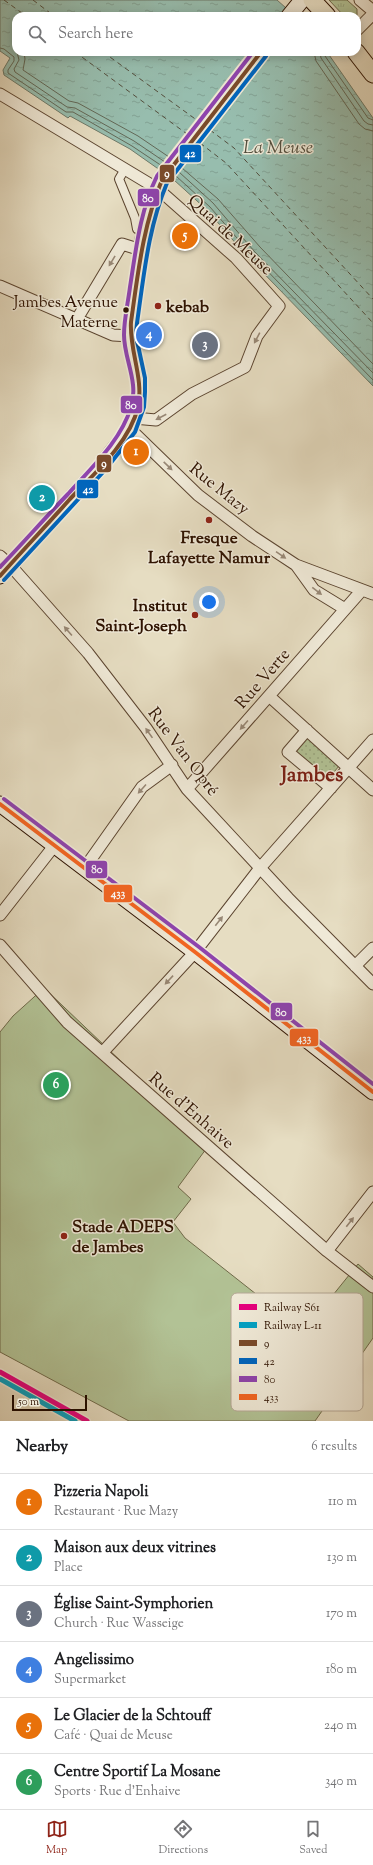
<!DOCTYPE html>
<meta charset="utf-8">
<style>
:root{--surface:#fff;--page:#f6f6f6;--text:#202124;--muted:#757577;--line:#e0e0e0;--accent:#8f2418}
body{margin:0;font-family:"Sorts Mill Goudy",serif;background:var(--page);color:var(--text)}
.scale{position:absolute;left:12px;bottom:10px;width:75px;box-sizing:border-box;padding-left:4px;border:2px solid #2e1200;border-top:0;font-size:11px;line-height:14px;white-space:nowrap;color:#2e1200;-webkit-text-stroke:3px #efe9d7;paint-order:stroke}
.you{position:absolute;left:209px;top:602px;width:14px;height:14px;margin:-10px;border:3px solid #fff;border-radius:50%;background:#1a73e8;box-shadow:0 0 0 6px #1a73e833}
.badge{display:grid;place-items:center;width:26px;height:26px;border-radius:50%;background:var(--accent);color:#fff;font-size:13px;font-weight:700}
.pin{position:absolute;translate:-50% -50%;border:2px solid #fff;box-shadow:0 1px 4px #0006}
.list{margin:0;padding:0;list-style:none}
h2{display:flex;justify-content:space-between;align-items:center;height:52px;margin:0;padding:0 16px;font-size:17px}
h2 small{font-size:13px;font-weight:400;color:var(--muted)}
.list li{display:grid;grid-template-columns:26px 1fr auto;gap:12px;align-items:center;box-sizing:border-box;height:56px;padding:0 16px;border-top:1px solid var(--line)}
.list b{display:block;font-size:15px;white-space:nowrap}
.list p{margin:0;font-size:13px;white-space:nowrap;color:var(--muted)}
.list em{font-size:13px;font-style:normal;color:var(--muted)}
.icon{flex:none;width:22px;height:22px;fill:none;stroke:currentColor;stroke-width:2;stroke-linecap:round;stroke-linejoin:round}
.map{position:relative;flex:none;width:373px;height:1421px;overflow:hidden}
.search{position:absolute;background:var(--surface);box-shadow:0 2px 10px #0003;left:12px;right:12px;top:12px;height:44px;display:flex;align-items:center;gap:10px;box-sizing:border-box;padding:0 14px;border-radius:12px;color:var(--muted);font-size:15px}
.sheet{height:388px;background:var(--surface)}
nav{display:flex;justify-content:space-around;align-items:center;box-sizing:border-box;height:56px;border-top:1px solid var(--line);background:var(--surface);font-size:11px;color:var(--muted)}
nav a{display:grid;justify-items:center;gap:2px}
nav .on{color:var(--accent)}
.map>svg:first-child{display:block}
.grass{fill:url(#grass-tufts);stroke:#706a4a}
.park{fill:url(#park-dots);stroke:#706a4a}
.garden{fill:#b2c295;stroke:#706a4a}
.water{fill:url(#water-ripples);stroke:#6d7968}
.pier{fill:#e6ddc2}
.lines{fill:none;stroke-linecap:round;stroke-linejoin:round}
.shore{stroke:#626857;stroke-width:1}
.ferry{stroke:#534e3d;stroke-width:1;stroke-dasharray:5 4;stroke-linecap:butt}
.pedestrian-casing{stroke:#5c4530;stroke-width:10}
.minor-casing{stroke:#5c4530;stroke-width:13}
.secondary-casing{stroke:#2e1200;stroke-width:17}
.primary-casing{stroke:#2e1200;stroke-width:19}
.pedestrian{stroke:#efe9d7;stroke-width:8}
.minor{stroke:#efe9d7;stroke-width:11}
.secondary{stroke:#efe9d7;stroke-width:15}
.primary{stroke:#e6ddc2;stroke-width:17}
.bus-1-casing{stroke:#efe9d7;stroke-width:7}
.bus-2-casing{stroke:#efe9d7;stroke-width:7}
.bus-3-casing{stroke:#efe9d7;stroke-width:7}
.bus-4-casing{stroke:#efe9d7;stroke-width:7}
.bus-1{stroke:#7a4b2a;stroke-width:4}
.bus-2{stroke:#0065bd;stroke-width:4}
.bus-3{stroke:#8e44ad;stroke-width:4}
.bus-4{stroke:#f26522;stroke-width:4}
.rail-1-casing{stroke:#efe9d7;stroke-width:8}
.rail-2-casing{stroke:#efe9d7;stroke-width:8}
.rail-1{stroke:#e5007d;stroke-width:5}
.rail-2{stroke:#02a1c4;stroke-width:5}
.oneway{fill:#988876}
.poi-dot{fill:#8f2418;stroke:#efe9d7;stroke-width:1.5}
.bus-dot{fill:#2e1200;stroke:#efe9d7;stroke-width:1.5}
.labels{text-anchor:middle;stroke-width:3;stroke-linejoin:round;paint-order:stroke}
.bus-label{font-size:16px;fill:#2e1200;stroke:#efe9d7;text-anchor:end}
.street-label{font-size:17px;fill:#2e1200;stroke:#efe9d7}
.poi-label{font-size:17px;font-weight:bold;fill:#2e1200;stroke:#efe9d7;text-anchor:start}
.water-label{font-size:18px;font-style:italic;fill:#534e3d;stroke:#efe9d7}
.district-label{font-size:21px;font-weight:bold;fill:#7a1f14;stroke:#efe9d7}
.key{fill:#efe9d7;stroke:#b5a896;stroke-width:1}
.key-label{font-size:11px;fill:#2e1200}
.line-badge{stroke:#efe9d7;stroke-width:1.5}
.badge-label{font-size:11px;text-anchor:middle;font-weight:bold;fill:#fff}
</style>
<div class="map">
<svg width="373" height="1421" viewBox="0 0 373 1421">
<defs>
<pattern id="grass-tufts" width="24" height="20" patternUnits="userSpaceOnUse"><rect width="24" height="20" fill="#b2c295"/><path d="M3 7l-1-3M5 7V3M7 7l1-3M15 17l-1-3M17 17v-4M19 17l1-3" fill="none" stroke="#99a67f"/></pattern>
<pattern id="park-dots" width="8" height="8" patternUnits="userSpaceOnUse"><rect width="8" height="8" fill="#b2c295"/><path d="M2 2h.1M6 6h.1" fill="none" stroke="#99a67f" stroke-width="1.8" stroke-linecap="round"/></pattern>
<pattern id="water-ripples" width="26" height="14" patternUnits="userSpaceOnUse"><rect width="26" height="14" fill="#97bdae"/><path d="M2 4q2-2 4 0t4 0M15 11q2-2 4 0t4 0" fill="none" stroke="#82a194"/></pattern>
</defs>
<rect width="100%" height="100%" fill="#e6ddc2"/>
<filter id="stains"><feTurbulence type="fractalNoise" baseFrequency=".005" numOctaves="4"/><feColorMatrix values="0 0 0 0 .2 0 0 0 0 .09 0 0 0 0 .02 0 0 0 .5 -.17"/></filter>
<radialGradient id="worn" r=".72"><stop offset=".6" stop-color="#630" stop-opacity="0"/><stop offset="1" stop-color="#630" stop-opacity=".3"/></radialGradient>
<path class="grass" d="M 329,0 L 347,0 L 357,9 L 357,18 L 357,16 L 344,16 Z"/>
<path class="park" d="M 307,735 L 339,766 L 329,778 L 295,752 Z"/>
<path class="garden" d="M 44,988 L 209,1145 L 178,1187 L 191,1199 L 173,1222 L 185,1238 L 294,1324 L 308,1326 L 358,1264 L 373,1277 L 373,1338 L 315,1421 L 129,1421 L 0,1352 L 0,1032 L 13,1016 Z"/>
<path class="water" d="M 0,0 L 277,0 L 295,16 L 16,16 L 16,52 L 327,52 L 373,118 L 373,386 L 245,254 L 207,210 L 174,180 L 130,149 L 70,116 L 68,118 L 4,75 L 3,70 L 10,58 L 0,51 Z"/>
<path class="pier" d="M 248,52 L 273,52 L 173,181 L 157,169 Z"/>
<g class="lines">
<path class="shore" d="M 0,48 L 4,49 L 14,57 L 14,61 L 8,70 L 8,73 L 66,112 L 73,112 L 132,146 L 162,166
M 17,52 L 19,60 L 14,69 L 15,72 L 67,107 L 75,108 L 134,141 L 165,162
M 24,52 L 25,59 L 23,70 L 69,101 L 78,103 L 138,136 L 169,157
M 314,52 L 316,61 L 359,124 L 365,129 L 373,131
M 320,52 L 321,58 L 364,121 L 368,124 L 373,125
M 325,52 L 325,56 L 368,118 L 373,120
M 182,168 L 218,199 L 260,247 L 373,364
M 179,172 L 213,203 L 254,251 L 373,373
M 176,176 L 210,207 L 250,253 L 373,380"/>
<path class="ferry" d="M 4,0 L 26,16
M 33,0 L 54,16
M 75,52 L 187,134
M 103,52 L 198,121
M 210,130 L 234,148 L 373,299
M 200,143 L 226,163 L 373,323"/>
<g class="pedestrian-casing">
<path id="pedestrian" d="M 125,169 L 119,179 L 135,218 L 137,229 L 145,230"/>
</g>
<g class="minor-casing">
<path id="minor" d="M 360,0 L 373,11
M 357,30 L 373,14
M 0,94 L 158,189 L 236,258 L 279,306 L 257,336 L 245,367 L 192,394 L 156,420 L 134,418
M 0,286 L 113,335 L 130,336
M 77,319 L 122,244 L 141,250
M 130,429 L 198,495 L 252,536 L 296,565 L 373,594
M 0,556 L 11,566 L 88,653 L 146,728 L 187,789 L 288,898 L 373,984
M 296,565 L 314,590 L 345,609
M 269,696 L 373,790
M 307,730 L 288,752 L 331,788
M 187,789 L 362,590
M 84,869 L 142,787 L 172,765
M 0,915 L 54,846
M 0,945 L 67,1022 L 327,1251 L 373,1287
M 355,966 L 373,948
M 102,1053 L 195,952 L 260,868 L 373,740
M 327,1251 L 373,1192"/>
</g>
<g class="secondary-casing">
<path id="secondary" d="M 289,16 L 302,0
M 0,576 L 102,465 L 130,429 L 138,406 L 139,392 L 139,379 L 130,336 L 131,322 L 144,233 L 153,201 L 162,180 L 261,52
M 0,804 L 195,952 L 373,1092"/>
</g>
<g class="primary-casing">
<path id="primary" d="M 312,0 L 327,16
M 356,52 L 373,74"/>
</g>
<use href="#pedestrian" class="pedestrian"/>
<use href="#minor" class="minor"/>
<use href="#secondary" class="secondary"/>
<use href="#primary" class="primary"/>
<g class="bus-1-casing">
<path id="bus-1" d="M 0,576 C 23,550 47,525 70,499 C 94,474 130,442 138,407 C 144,378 129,350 131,322 C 138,273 143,225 162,180 L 261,52"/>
</g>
<g class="bus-2-casing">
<path id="bus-2" d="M 4,580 L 106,469 L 135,432 L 144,407 L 145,392 L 145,378 L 136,336 L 137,323 C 144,275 148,228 167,183 L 266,56"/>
</g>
<g class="bus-3-casing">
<path id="bus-3" d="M 0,567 C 23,543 45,518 68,494 C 91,468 121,441 131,407 C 139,382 124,359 124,335 C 124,319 128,303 130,287 C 136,249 140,211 157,176 L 253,52
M 4,799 L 199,947 L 373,1084"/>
</g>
<g class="bus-4-casing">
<path id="bus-4" d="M 0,804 L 195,952 L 373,1092"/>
</g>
<use href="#bus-1" class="bus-1"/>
<use href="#bus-2" class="bus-2"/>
<use href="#bus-3" class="bus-3"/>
<use href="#bus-4" class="bus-4"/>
<g class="rail-1-casing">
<path id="rail-1" d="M 0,1372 L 87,1421"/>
</g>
<g class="rail-2-casing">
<path id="rail-2" d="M 0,1379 L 75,1421"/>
</g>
<use href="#rail-1" class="rail-1"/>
<use href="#rail-2" class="rail-2"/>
</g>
<defs><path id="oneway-solid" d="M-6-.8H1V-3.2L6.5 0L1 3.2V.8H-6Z"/></defs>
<g class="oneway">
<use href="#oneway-solid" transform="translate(112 261) rotate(121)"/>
<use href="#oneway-solid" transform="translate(257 338) rotate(118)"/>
<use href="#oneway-solid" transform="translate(161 417) rotate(152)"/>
<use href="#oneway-solid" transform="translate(168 466) rotate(44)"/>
<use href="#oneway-solid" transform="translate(281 555) rotate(34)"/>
<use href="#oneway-solid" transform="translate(317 591) rotate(38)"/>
<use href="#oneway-solid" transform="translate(68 631) rotate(-131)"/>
<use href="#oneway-solid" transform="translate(244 725) rotate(131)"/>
<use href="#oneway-solid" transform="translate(149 733) rotate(-125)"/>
<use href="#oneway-solid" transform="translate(142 789) rotate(132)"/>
<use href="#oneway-solid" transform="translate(219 921) rotate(-52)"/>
<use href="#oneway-solid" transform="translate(169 980) rotate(133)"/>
<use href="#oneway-solid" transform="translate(350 1222) rotate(-52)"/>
</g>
<g class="poi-dot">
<circle cx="158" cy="306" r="4"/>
<circle cx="209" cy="520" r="4"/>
<circle cx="195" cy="615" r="4"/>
<circle cx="64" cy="1236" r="4"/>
</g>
<circle class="bus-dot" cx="126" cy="310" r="3.5"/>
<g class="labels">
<g class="bus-label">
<text x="118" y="307">Jambes Avenue<tspan x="118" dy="20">Materne</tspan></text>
</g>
<g class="street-label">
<text transform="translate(231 234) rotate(43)" y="6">Quai de Meuse</text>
<text transform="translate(220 488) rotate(39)" y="6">Rue Mazy</text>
<text transform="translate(262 678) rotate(-49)" y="6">Rue Verte</text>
<text transform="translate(184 751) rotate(53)" y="6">Rue Van Opré</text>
<text transform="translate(192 1110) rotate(41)" y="6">Rue d'Enhaive</text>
</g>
<g class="poi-label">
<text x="166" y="312">kebab</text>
<text x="209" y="543" text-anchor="middle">Fresque<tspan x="209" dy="20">Lafayette Namur</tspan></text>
<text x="187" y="611" text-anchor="end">Institut<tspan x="187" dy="20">Saint-Joseph</tspan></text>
<text x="72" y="1232">Stade ADEPS<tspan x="72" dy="20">de Jambes</tspan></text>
</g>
<g class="water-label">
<text x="278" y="153">La Meuse</text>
</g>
<g class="district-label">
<text x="312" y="781">Jambes</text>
</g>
</g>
<rect x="231" y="1293" width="132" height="118" rx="6" class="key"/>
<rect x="239" y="1304" width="18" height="6" fill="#e5007d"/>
<rect x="239" y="1322" width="18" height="6" fill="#02a1c4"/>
<rect x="239" y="1340" width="18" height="6" fill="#7a4b2a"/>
<rect x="239" y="1358" width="18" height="6" fill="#0065bd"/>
<rect x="239" y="1376" width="18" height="6" fill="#8e44ad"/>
<rect x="239" y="1394" width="18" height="6" fill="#f26522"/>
<g class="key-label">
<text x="264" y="1311">Railway S61</text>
<text x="264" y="1329">Railway L-11</text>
<text x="264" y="1347">9</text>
<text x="264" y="1365">42</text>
<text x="264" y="1383">80</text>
<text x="264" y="1401">433</text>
</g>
<g class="line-badge">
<rect x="179" y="144" width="23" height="19" rx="4" fill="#0065bd"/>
<rect x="159" y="164" width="16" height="19" rx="4" fill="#7a4b2a"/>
<rect x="137" y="188" width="23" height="19" rx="4" fill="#8e44ad"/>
<rect x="120" y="395" width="23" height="19" rx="4" fill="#8e44ad"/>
<rect x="96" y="454" width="16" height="19" rx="4" fill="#7a4b2a"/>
<rect x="76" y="479" width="23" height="20" rx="4" fill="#0065bd"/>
<rect x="85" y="860" width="23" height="19" rx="4" fill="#8e44ad"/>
<rect x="103" y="884" width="30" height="19" rx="4" fill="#f26522"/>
<rect x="270" y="1002" width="23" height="19" rx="4" fill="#8e44ad"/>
<rect x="289" y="1028" width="30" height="19" rx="4" fill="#f26522"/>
</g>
<g class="badge-label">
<text x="190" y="157">42</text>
<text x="167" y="177">9</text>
<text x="148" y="202">80</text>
<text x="131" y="409">80</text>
<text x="104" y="467">9</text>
<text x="88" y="493">42</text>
<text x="97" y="873">80</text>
<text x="118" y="897">433</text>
<text x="281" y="1016">80</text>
<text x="304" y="1042">433</text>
</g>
<rect width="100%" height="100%" filter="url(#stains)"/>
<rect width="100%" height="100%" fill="url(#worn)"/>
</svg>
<div class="scale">50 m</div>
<div class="you"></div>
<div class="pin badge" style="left:136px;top:452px;background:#e8710a">1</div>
<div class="pin badge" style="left:42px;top:498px;background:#0f9aa8">2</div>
<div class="pin badge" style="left:205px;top:345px;background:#6b7280">3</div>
<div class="pin badge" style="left:149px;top:335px;background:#3f7fe0">4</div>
<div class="pin badge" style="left:185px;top:236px;background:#e8710a">5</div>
<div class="pin badge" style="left:56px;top:1085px;background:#2e9e5b">6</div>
<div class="search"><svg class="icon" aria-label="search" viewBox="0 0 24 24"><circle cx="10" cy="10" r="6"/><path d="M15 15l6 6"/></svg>Search here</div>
</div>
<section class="sheet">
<h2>Nearby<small>6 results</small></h2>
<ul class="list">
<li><span class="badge" style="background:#e8710a">1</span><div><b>Pizzeria Napoli</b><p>Restaurant · Rue Mazy</p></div><em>110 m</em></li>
<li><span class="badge" style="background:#0f9aa8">2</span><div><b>Maison aux deux vitrines</b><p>Place</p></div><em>130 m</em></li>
<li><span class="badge" style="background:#6b7280">3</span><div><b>Église Saint-Symphorien</b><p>Church · Rue Wasseige</p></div><em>170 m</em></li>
<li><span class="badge" style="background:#3f7fe0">4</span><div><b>Angelissimo</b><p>Supermarket</p></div><em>180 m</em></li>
<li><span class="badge" style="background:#e8710a">5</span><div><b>Le Glacier de la Schtouff</b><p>Café · Quai de Meuse</p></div><em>240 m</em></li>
<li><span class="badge" style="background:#2e9e5b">6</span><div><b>Centre Sportif La Mosane</b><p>Sports · Rue d'Enhaive</p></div><em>340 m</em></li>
</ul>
</section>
<nav>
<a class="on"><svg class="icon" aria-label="map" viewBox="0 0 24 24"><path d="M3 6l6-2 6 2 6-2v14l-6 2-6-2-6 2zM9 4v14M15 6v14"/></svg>Map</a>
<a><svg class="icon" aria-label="directions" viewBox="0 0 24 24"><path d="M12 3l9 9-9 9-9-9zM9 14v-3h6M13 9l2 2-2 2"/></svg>Directions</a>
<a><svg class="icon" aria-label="saved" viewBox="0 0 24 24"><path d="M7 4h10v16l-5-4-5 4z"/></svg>Saved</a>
</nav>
